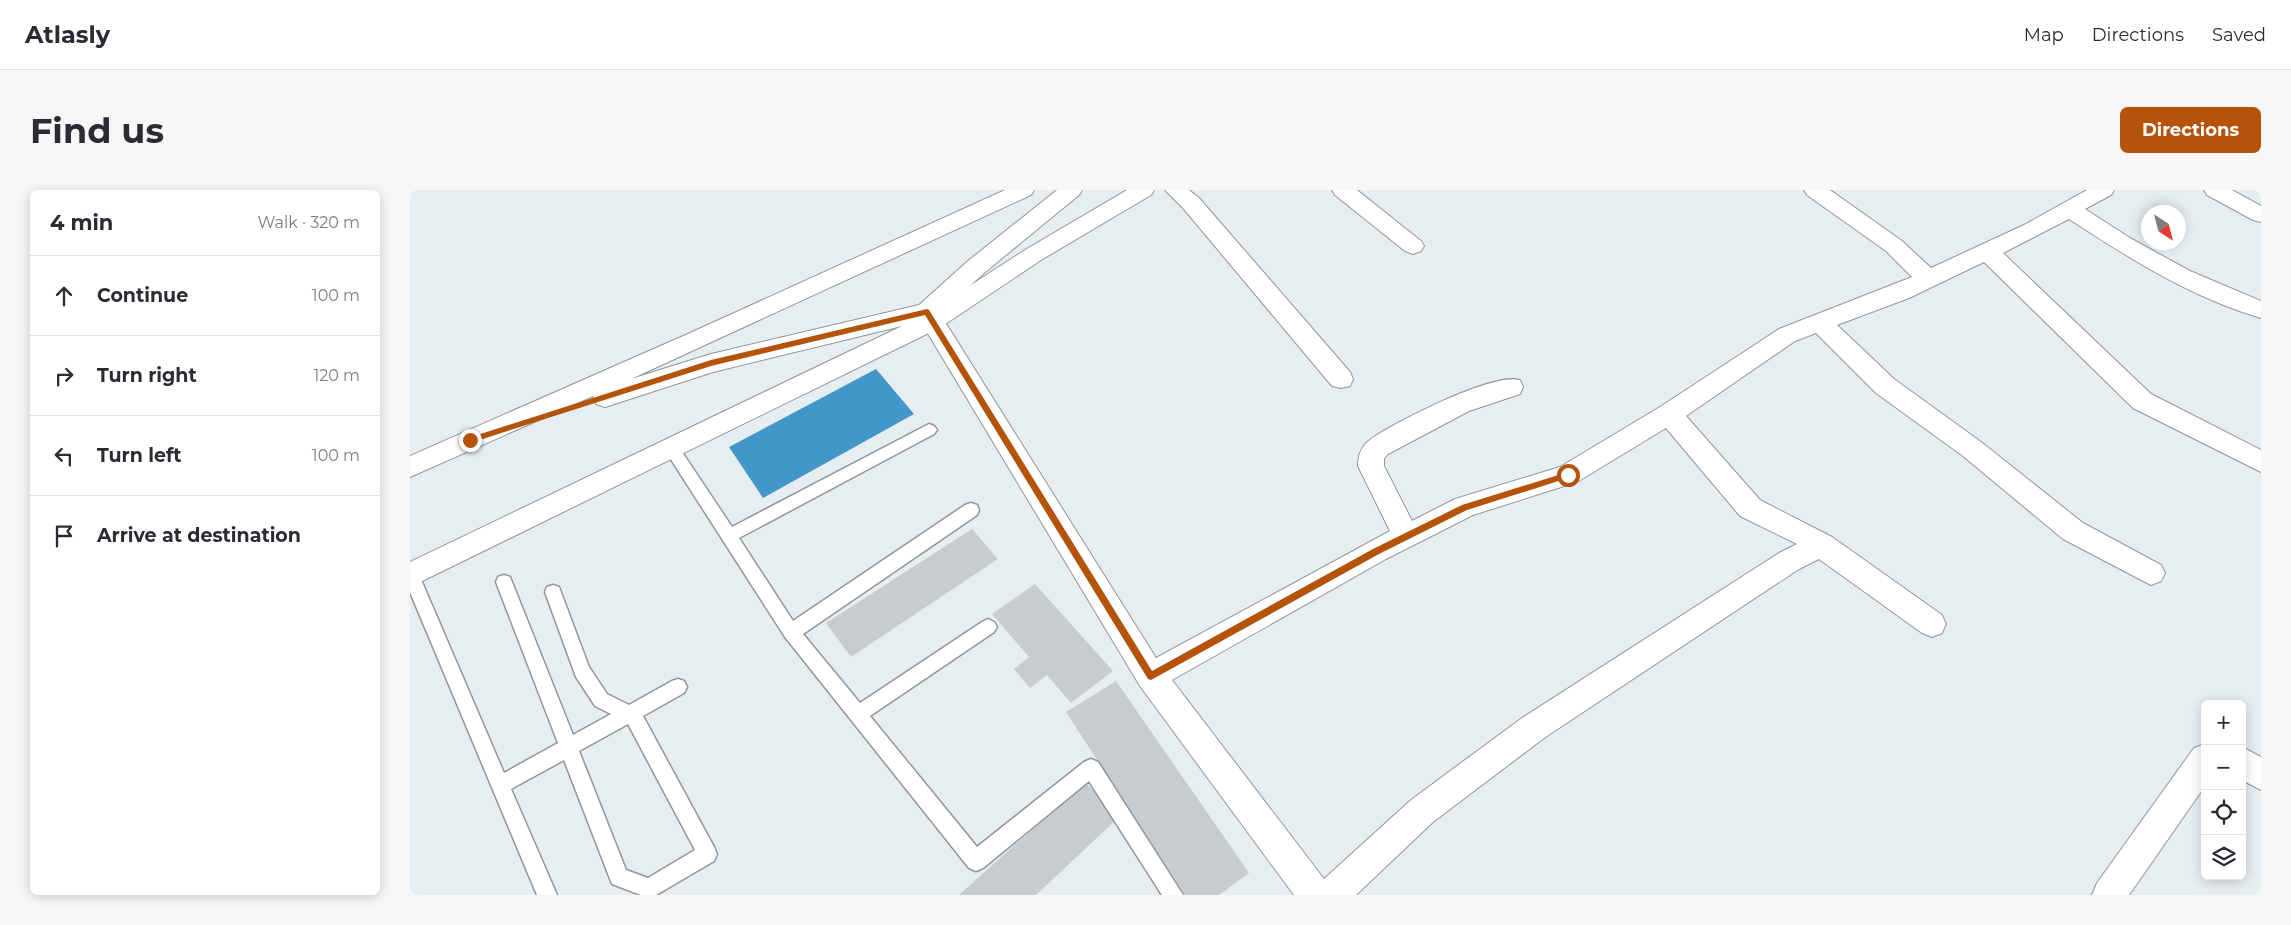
<!DOCTYPE html>
<meta charset="utf-8">
<style>
:root{--surface:#fff;--page:#f7f7f7;--text:#2b2b33;--muted:#7c7c81;--line:#e1e1e2;--accent:#b45309}
body{margin:0;font-family:Montserrat,sans-serif;background:var(--page);color:var(--text)}
.controls{position:absolute;right:15px;bottom:15px;display:grid;overflow:hidden;border-radius:8px;box-shadow:0 2px 12px #0003}
.controls button{width:45px;height:45px;display:grid;place-items:center;padding:0;border:0;border-bottom:1px solid var(--line);background:var(--surface);color:var(--text);font:25px sans-serif}
.compass{position:absolute;left:1731px;top:15px;width:45px;height:45px;border-radius:50%;background:var(--surface);box-shadow:0 2px 12px #0003;rotate:144deg}
.stop{position:absolute;width:15px;height:15px;margin:-11px;border:4px solid #b45309;border-radius:50%;background:#fff}
.stop.end{background:#b45309;border-color:#fff;box-shadow:0 1px 5px #0008}
.list{margin:0;padding:0;list-style:none}
h2{display:flex;justify-content:space-between;align-items:center;height:65px;margin:0;padding:0 20px;font-size:21px}
h2 small{font-size:16px;font-weight:400;color:var(--muted)}
.list li{display:grid;grid-template-columns:32px 1fr auto;gap:15px;align-items:center;box-sizing:border-box;height:80px;padding:0 20px;border-top:1px solid var(--line)}
.list b{display:block;font-size:19px;white-space:nowrap}
.list em{font-size:16px;font-style:normal;color:var(--muted)}
.icon{flex:none;width:28px;height:28px;fill:none;stroke:currentColor;stroke-width:2;stroke-linecap:round;stroke-linejoin:round}
.map{position:relative;flex:none;width:1851px;height:705px;overflow:hidden;border-radius:8px}
header{display:flex;align-items:center;gap:30px;box-sizing:border-box;height:70px;padding:0 25px;background:var(--surface);border-bottom:1px solid var(--line)}
header strong{font-size:24px}
nav{display:flex;gap:28px;margin-inline-start:auto;font-size:18px}
.intro{display:flex;align-items:center;justify-content:space-between;box-sizing:border-box;height:120px;padding:0 30px}
h1{margin:0;font-size:35px}
.button{padding:12px 22px;border-radius:8px;background:var(--accent);color:#fff;font-size:18px;font-weight:700}
main{display:flex;gap:30px;padding:0 30px}
aside{flex:1;background:var(--surface);border-radius:8px;box-shadow:0 2px 12px #0003}
.map>svg:first-child{display:block}
.water{fill:#4197ca}
.building{fill:#c6ccd0}
.lines{fill:none;stroke-linecap:round;stroke-linejoin:round}
.service-casing{stroke:#90969a;stroke-width:3}
.minor-casing{stroke:#90969a;stroke-width:2}
.tertiary-casing{stroke:#90969a;stroke-width:2}
.secondary-casing{stroke:#90969a;stroke-width:2}
.service{fill:#fff;fill-rule:evenodd}
.minor{fill:#fff;fill-rule:evenodd}
.tertiary{fill:#fff;fill-rule:evenodd}
.secondary{fill:#fff;fill-rule:evenodd}
.route{fill:#b45309}
</style>
<header>
<strong>Atlasly</strong>
<nav><a>Map</a><a>Directions</a><a>Saved</a></nav>
</header>
<div class="intro"><h1>Find us</h1><a class="button">Directions</a></div>
<main>
<aside>
<h2>4 min<small>Walk · 320 m</small></h2>
<ul class="list">
<li><svg class="icon" aria-label="ahead" viewBox="0 0 24 24"><path d="M12 20V5M6 11l6-6 6 6"/></svg><div><b>Continue</b></div><em>100 m</em></li>
<li><svg class="icon" aria-label="right" viewBox="0 0 24 24"><path d="M7 20v-9h11M14 6l5 5-5 5"/></svg><div><b>Turn right</b></div><em>120 m</em></li>
<li><svg class="icon" aria-label="left" viewBox="0 0 24 24"><path d="M17 20v-9H6M10 6l-5 5 5 5"/></svg><div><b>Turn left</b></div><em>100 m</em></li>
<li><svg class="icon" aria-label="arrive" viewBox="0 0 24 24"><path d="M6 21V4h12l-3 4 3 4H6"/></svg><div><b>Arrive at destination</b></div></li>
</ul>
</aside>
<div class="map">
<svg width="1851" height="705" viewBox="0 0 1851 705">
<rect width="100%" height="100%" fill="#e7eef2"/>
<path class="water" d="M 466,179 L 504,224 L 353,308 L 319,257 Z"/>
<path class="building" d="M 562,339 L 588,369 L 441,467 L 416,433 Z
M 625,394 L 703,481 L 661,513 L 637,485 L 620,498 L 604,479 L 619,467 L 582,424 Z
M 706,491 L 839,683 L 809,705 L 775,705 L 656,522 Z
M 675,592 L 709,627 L 626,705 L 549,705 Z"/>
<g class="lines">
<g class="service-casing">
<path id="service" d="M 519,234 L 524,236 L 527,240 L 524,244 L 329,348 L 383,431 L 555,315 L 561,313 L 567,315 L 569,320 L 567,325 L 393,444 L 450,513 L 572,432 L 578,429 L 584,432 L 587,437 L 584,442 L 460,526 L 567,657 L 674,572 L 681,569 L 688,572 L 773,705 L 752,705 L 679,591 L 573,678 L 566,681 L 559,678 L 375,447 L 253,257 L 256,253 L 261,251 L 266,253 L 322,337 Z
M 0,378 L 7,380 L 9,385 L 94,583 L 148,553 L 86,392 L 88,387 L 94,385 L 100,387 L 102,392 L 163,545 L 201,524 L 185,516 L 166,487 L 135,402 L 137,397 L 143,395 L 149,397 L 179,477 L 197,504 L 219,515 L 262,491 L 268,489 L 274,491 L 277,497 L 274,503 L 233,526 L 304,657 L 307,664 L 304,671 L 246,705 L 231,705 L 202,694 L 154,570 L 101,599 L 147,705 L 127,705 L 0,402 ZM 218,534 L 285,660 L 238,688 L 216,680 L 169,561 Z"/>
</g>
<g class="minor-casing">
<path id="minor" d="M 755,0 L 779,0 L 789,8 L 940,182 L 943,189 L 940,196 L 931,198 L 922,196 L 773,18 Z
M 922,0 L 947,0 L 1011,51 L 1014,56 L 1011,61 L 1003,64 L 995,61 L 925,5 Z
M 1394,0 L 1420,0 L 1492,51 L 1521,78 L 1614,35 L 1677,0 L 1704,0 L 1701,5 L 1675,19 L 1720,48 L 1780,81 L 1851,111 L 1851,128 C 1782,108 1719,68 1659,29 L 1593,63 L 1741,204 L 1851,260 L 1851,282 L 1723,218 L 1574,72 L 1499,108 L 1427,135 L 1484,189 L 1571,252 L 1673,333 L 1751,375 L 1755,383 L 1751,391 L 1741,395 L 1653,349 L 1553,266 L 1466,203 L 1406,143 L 1385,151 L 1276,226 L 1350,310 L 1422,347 L 1532,425 L 1536,434 L 1532,443 L 1522,447 L 1512,443 L 1409,369 L 1389,379 L 1134,548 L 1023,632 L 946,705 L 884,705 L 730,496 L 505,122 L 509,116 L 517,114 L 525,116 L 746,468 L 980,341 L 948,276 C 948,265 951,256 961,249 C 985,232 1083,182 1110,190 L 1113,197 L 1110,204 L 1059,221 L 978,264 L 974,269 L 974,276 L 1002,331 L 1045,309 L 1150,277 L 1250,217 L 1369,139 L 1502,87 L 1476,61 L 1397,5 ZM 1256,238 L 1330,326 L 1387,354 L 1369,363 L 1112,528 L 1001,610 L 914,689 L 762,490 L 976,369 L 1063,325 L 1167,292 Z
M 1794,0 L 1822,0 L 1851,16 L 1851,32 L 1843,30 L 1797,5 Z
M 1795,554 L 1795,596 L 1719,705 L 1682,705 L 1687,693 L 1784,558 Z
M 1832,557 L 1851,567 L 1851,600 L 1832,590 Z"/>
</g>
<g class="tertiary-casing">
<path id="tertiary" d="M 717,0 L 744,0 L 741,5 L 631,70 L 531,137 L 0,397 L 0,372 L 515,125 L 615,60 Z"/>
</g>
<g class="secondary-casing">
<path id="secondary" d="M 595,0 L 624,0 L 621,5 L 221,189 L 301,164 L 509,115 L 558,71 L 647,0 L 672,0 L 669,5 L 574,83 L 525,128 L 303,182 L 195,217 L 186,214 L 183,206 L 0,287 L 0,266 L 280,143 Z"/>
</g>
<use href="#service" class="service"/>
<use href="#minor" class="minor"/>
<use href="#tertiary" class="tertiary"/>
<use href="#secondary" class="secondary"/>
</g>
<path class="route" d="M 517,119 L 519,120 L 742,481 L 963,359 L 1052,315 L 1158,282 L 1162,285 L 1158,288 L 1057,320 L 969,364 L 741,490 L 738,489 L 515,125 L 301,176 L 60,253 L 56,250 L 58,248 L 301,170 Z"/>
</svg>
<div class="controls">
<button>+</button>
<button>−</button>
<button><svg class="icon" aria-label="locate" viewBox="0 0 24 24"><circle cx="12" cy="12" r="6"/><path d="M12 2v4M12 18v4M2 12h4M18 12h4"/></svg></button>
<button><svg class="icon" aria-label="layers" viewBox="0 0 24 24"><path d="M12 4l9 5-9 5-9-5zM3 14l9 5 9-5"/></svg></button>
</div>
<svg class="compass" viewBox="-18 -18 36 36"><path d="M0-13l5 13h-10z" fill="#e53935"/><path d="M0 13l5-13h-10z" fill="#7c7c81"/></svg>
<div class="stop" style="left:1158px;top:285px"></div>
<div class="stop end" style="left:60px;top:250px"></div>
</div>
</main>
